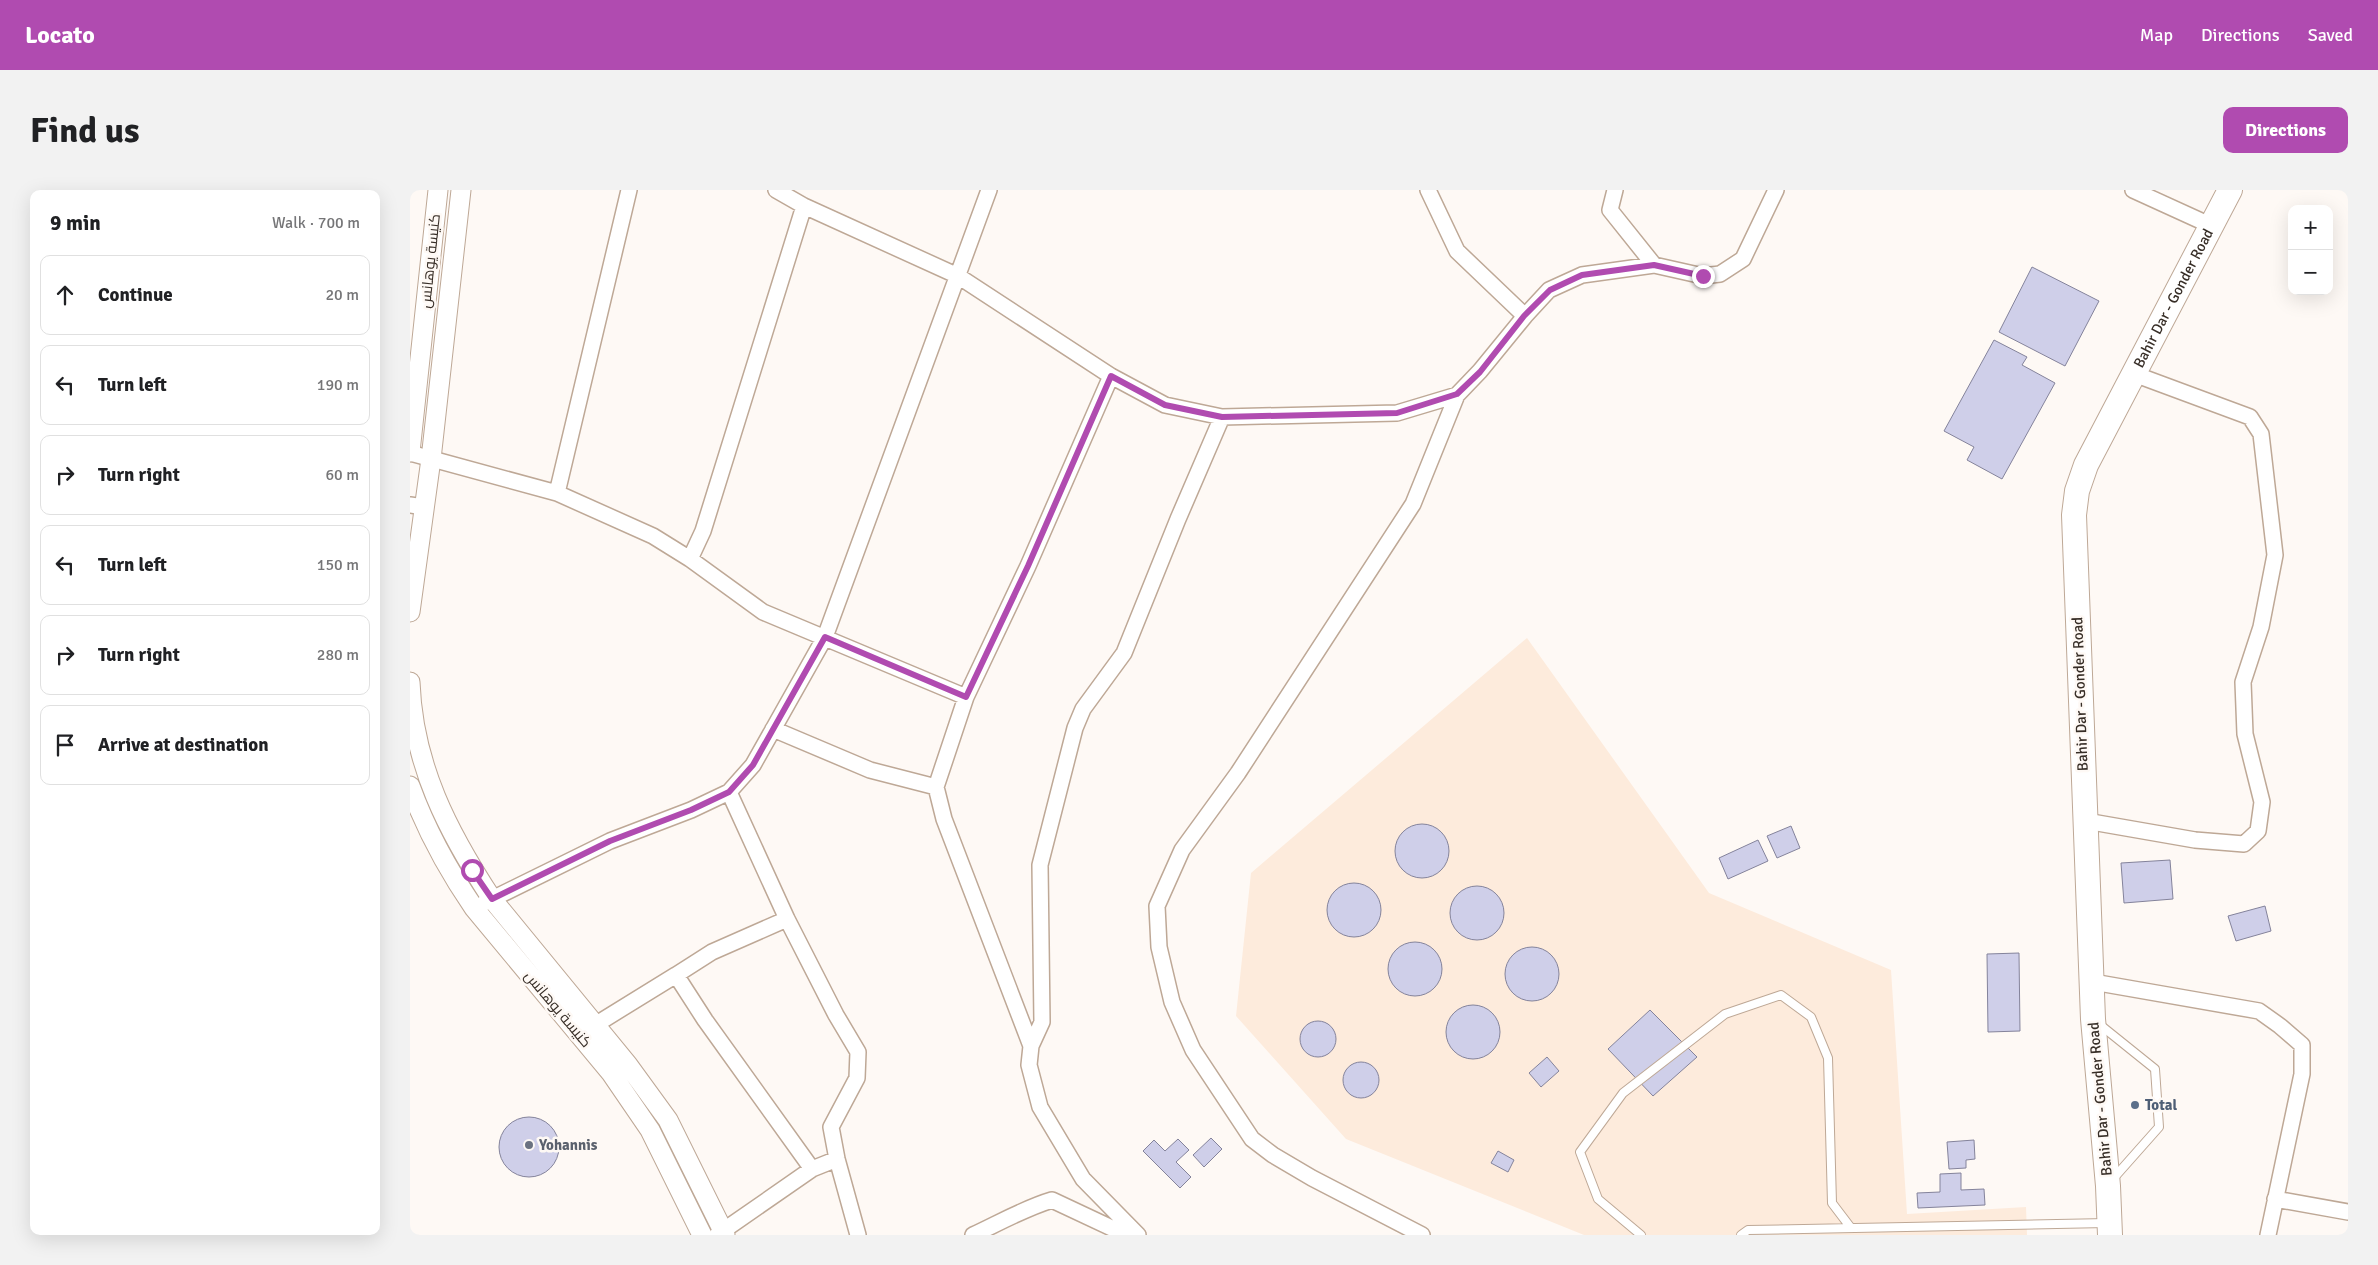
<!DOCTYPE html>
<meta charset="utf-8">
<style>
:root{--surface:#fff;--page:#f2f2f2;--text:#202124;--muted:#757577;--line:#e0e0e0;--accent:#b04bb0}
body{margin:0;font-family:Signika,Cairo,sans-serif;background:var(--page);color:var(--text)}
.controls{position:absolute;right:15px;top:15px;display:grid;overflow:hidden;border-radius:10px;box-shadow:0 5px 20px #0002}
.controls button{width:45px;height:45px;display:grid;place-items:center;padding:0;border:0;border-bottom:1px solid var(--line);background:var(--surface);color:var(--text);font:25px sans-serif}
.stop{position:absolute;width:15px;height:15px;margin:-11px;border:4px solid #b04bb0;border-radius:50%;background:#fff}
.stop.end{background:#b04bb0;border-color:#fff;box-shadow:0 1px 5px #0008}
.list{margin:0;padding:0;list-style:none}
h2{display:flex;justify-content:space-between;align-items:center;height:65px;margin:0;padding:0 20px;font-size:21px}
h2 small{font-size:16px;font-weight:400;color:var(--muted)}
.list li{display:grid;grid-template-columns:32px 1fr auto;gap:15px;align-items:center;box-sizing:border-box;height:80px;margin:0 10px 10px;padding:0 10px;border:1px solid var(--line);border-radius:10px}
.list b{display:block;font-size:19px;white-space:nowrap}
.list em{font-size:16px;font-style:normal;color:var(--muted)}
.icon{flex:none;width:28px;height:28px;fill:none;stroke:currentColor;stroke-width:2;stroke-linecap:round;stroke-linejoin:round}
.map{position:relative;flex:none;width:1938px;height:1045px;overflow:hidden;border-radius:10px}
header{display:flex;align-items:center;gap:30px;box-sizing:border-box;height:70px;padding:0 25px;background:var(--accent);color:#fff}
header strong{font-size:24px}
nav{display:flex;gap:28px;margin-inline-start:auto;font-size:18px}
.intro{display:flex;align-items:center;justify-content:space-between;box-sizing:border-box;height:120px;padding:0 30px}
h1{margin:0;font-size:35px}
.button{padding:12px 22px;border-radius:10px;background:var(--accent);color:#fff;font-size:18px;font-weight:700}
main{display:flex;gap:30px;padding:0 30px}
aside{flex:1;background:var(--surface);border-radius:10px;box-shadow:0 5px 20px #0002}
.map>svg:first-child{display:block}
.built{fill:#fdebdc}
.building{fill:#cfcfe9;stroke:#84839b}
.lines{fill:none;stroke-linecap:round;stroke-linejoin:round}
.service-casing{stroke:#bea896;stroke-width:10}
.minor-casing{stroke:#bea896;stroke-width:18}
.tertiary-casing{stroke:#bea896;stroke-width:21}
.trunk-casing{stroke:#bea896;stroke-width:26}
.service{stroke:#fff;stroke-width:8}
.minor{stroke:#fff;stroke-width:15}
.tertiary{stroke:#fff;stroke-width:19}
.trunk{stroke:#fff;stroke-width:24}
.route{stroke:#b04bb0;stroke-width:6}
.service-dot{fill:#5c6f8a;stroke:#fef9f5;stroke-width:2}
.worship-dot{fill:#6b7280;stroke:#fef9f5;stroke-width:2}
.labels{text-anchor:middle;stroke-width:5;stroke-linejoin:round;paint-order:stroke}
.street-label{font-size:15px;fill:#372e27;stroke:#fef9f5}
.service-label{font-size:15px;font-weight:bold;fill:#4e5e75;stroke:#fef9f5;text-anchor:start}
.worship-label{font-size:15px;font-weight:bold;fill:#5b616d;stroke:#fef9f5;text-anchor:start}
</style>
<header>
<strong>Locato</strong>
<nav><a>Map</a><a>Directions</a><a>Saved</a></nav>
</header>
<div class="intro"><h1>Find us</h1><a class="button">Directions</a></div>
<main>
<aside>
<h2>9 min<small>Walk · 700 m</small></h2>
<ul class="list">
<li><svg class="icon" aria-label="ahead" viewBox="0 0 24 24"><path d="M12 20V5M6 11l6-6 6 6"/></svg><div><b>Continue</b></div><em>20 m</em></li>
<li><svg class="icon" aria-label="left" viewBox="0 0 24 24"><path d="M17 20v-9H6M10 6l-5 5 5 5"/></svg><div><b>Turn left</b></div><em>190 m</em></li>
<li><svg class="icon" aria-label="right" viewBox="0 0 24 24"><path d="M7 20v-9h11M14 6l5 5-5 5"/></svg><div><b>Turn right</b></div><em>60 m</em></li>
<li><svg class="icon" aria-label="left" viewBox="0 0 24 24"><path d="M17 20v-9H6M10 6l-5 5 5 5"/></svg><div><b>Turn left</b></div><em>150 m</em></li>
<li><svg class="icon" aria-label="right" viewBox="0 0 24 24"><path d="M7 20v-9h11M14 6l5 5-5 5"/></svg><div><b>Turn right</b></div><em>280 m</em></li>
<li><svg class="icon" aria-label="arrive" viewBox="0 0 24 24"><path d="M6 21V4h12l-3 4 3 4H6"/></svg><div><b>Arrive at destination</b></div></li>
</ul>
</aside>
<div class="map">
<svg width="1938" height="1045" viewBox="0 0 1938 1045">
<rect width="100%" height="100%" fill="#fef9f5"/>
<path class="built" d="M 1117,448 L 1299,703 L 1481,780 L 1497,1024 L 1616,1017 L 1617,1045 L 1174,1045 L 936,949 L 826,826 L 841,683 Z"/>
<path class="building" d="M 1622,77 L 1689,111 L 1655,176 L 1589,142 Z
M 1584,150 L 1617,167 L 1612,175 L 1645,193 L 1592,289 L 1557,270 L 1564,257 L 1534,241 Z
M985 661a27 27 0 1 1 54 0a27 27 0 1 1-54 0Z
M 1381,636 L 1390,658 L 1367,668 L 1357,646 Z
M 1348,650 L 1358,671 L 1318,689 L 1309,668 Z
M 1760,670 L 1763,709 L 1714,713 L 1711,673 Z
M917 720a27 27 0 1 1 54 0a27 27 0 1 1-54 0Z
M1040 723a27 27 0 1 1 54 0a27 27 0 1 1-54 0Z
M 1855,716 L 1861,741 L 1826,751 L 1818,726 Z
M978 779a27 27 0 1 1 54 0a27 27 0 1 1-54 0Z
M1095 784a27 27 0 1 1 54 0a27 27 0 1 1-54 0Z
M 1609,763 L 1610,841 L 1578,842 L 1577,764 Z
M1036 842a27 27 0 1 1 54 0a27 27 0 1 1-54 0Z
M 1240,820 L 1287,867 L 1243,906 L 1198,859 Z
M890 849a18 18 0 1 1 36 0a18 18 0 1 1-36 0Z
M 1137,867 L 1149,881 L 1131,897 L 1119,883 Z
M933 890a18 18 0 1 1 36 0a18 18 0 1 1-36 0Z
M89 957a30 30 0 1 1 60 0a30 30 0 1 1-60 0Z
M 801,948 L 812,959 L 794,977 L 783,965 Z
M 768,949 L 779,960 L 766,972 L 781,987 L 770,998 L 733,961 L 744,950 L 755,961 Z
M 1564,950 L 1565,969 L 1556,970 L 1556,978 L 1539,979 L 1537,952 Z
M 1088,961 L 1104,970 L 1098,982 L 1081,973 Z
M 1551,983 L 1551,1000 L 1574,999 L 1575,1015 L 1508,1018 L 1507,1003 L 1530,1002 L 1530,984 Z"/>
<g class="lines">
<g class="service-casing">
<path id="service" d="M 1689,834 L 1745,879 L 1749,937 L 1702,990
M 1231,1045 L 1188,1009 L 1170,962 L 1213,903 L 1315,824 L 1371,805 L 1401,827 L 1418,868 L 1422,1013 L 1441,1038
M 1331,1045 L 1338,1040 L 1697,1033"/>
</g>
<g class="minor-casing">
<path id="minor" d="M 366,0 L 394,16 L 548,86 L 701,186 L 755,215 L 812,227 L 987,223 L 1047,205
M 1018,0 L 1047,61 L 1115,126
M 1205,0 L 1200,20 L 1244,75
M 1723,0 L 1802,36
M 701,186 L 618,376 L 556,507 L 526,597 L 534,629 L 621,856 L 619,875 L 630,917 L 673,989 L 728,1045
M 0,263 L 147,303 L 243,346 L 280,369 L 353,422 L 556,507
M 147,303 L 219,0
M 0,315 L 14,317
M 280,369 L 293,341 L 394,16
M 363,539 L 460,580 L 526,597
M 319,602 L 377,729 L 426,825 L 448,862 L 447,888 L 421,937 L 427,969 L 448,1045
M 1676,631 L 1785,650 L 1834,654 L 1848,641 L 1852,612 L 1835,544 L 1833,492 L 1851,437 L 1865,365 L 1851,244 L 1840,227 L 1724,184
M 74,713 L 200,651 L 281,620 L 319,602 L 343,575 L 415,447 L 579,0
M 377,729 L 302,762 L 266,785 L 295,830 L 402,979
M 1683,792 L 1849,821 L 1870,836 L 1892,855 L 1892,884 L 1858,1045
M 185,835 L 266,785
M 621,856 L 632,832 L 630,675 L 665,538 L 673,519 L 714,463 L 768,329 L 812,227
M 1865,1009 L 1938,1022
M 307,1045 L 402,979 L 427,969
M 563,1045 C 589,1033 615,1018 642,1010 L 708,1041 L 728,1045
M 1012,1045 L 902,988 L 863,965 L 842,949 L 783,860 L 762,812 L 749,757 L 747,716 L 772,660 L 828,583 L 1003,314 L 1047,205 L 1070,181 L 1115,126 L 1139,100 L 1172,85 L 1244,75 L 1293,86 L 1310,84 L 1333,69 L 1366,0"/>
</g>
<g class="tertiary-casing">
<path id="tertiary" d="M 0,262 L 28,0
M 0,422 L 21,269 L 51,0
M 0,492 C 3,575 38,642 82,709 L 218,875 L 258,930 L 315,1045
M 0,596 C 16,640 38,680 64,718 L 201,883 L 240,940 L 292,1045"/>
</g>
<g class="trunk-casing">
<g id="trunk">
<path id="s1" d="M 1700,1045 L 1698,996 L 1683,829 L 1664,325 L 1667,301 L 1676,275 L 1820,0"/>
</g>
</g>
<use href="#service" class="service"/>
<use href="#minor" class="minor"/>
<use href="#tertiary" class="tertiary"/>
<use href="#trunk" class="trunk"/>
</g>
<g class="lines">
<path class="route" d="M 62,680 L 82,709 L 200,651 L 281,620 L 319,602 L 343,575 L 415,447 L 556,507 L 618,376 L 701,186 L 755,215 L 812,227 L 987,223 L 1047,204 L 1070,182 L 1114,126 L 1140,100 L 1172,85 L 1244,75 L 1293,86"/>
</g>
<circle class="service-dot" cx="1725" cy="915" r="5"/>
<circle class="worship-dot" cx="119" cy="955" r="5"/>
<g class="labels">
<g class="street-label">
<text transform="translate(20 71) rotate(-84)" y="5">كنيسة يوهانس</text>
<text dy="5" stroke="none"><textPath href="#s1" startOffset="961">Bahir Dar - Gonder Road</textPath></text>
<text transform="translate(1670 504) rotate(-92)" y="5">Bahir Dar - Gonder Road</text>
<text transform="translate(148 819) rotate(50)" y="5">كنيسة يوهانس</text>
<text transform="translate(1690 909) rotate(-95)" y="5">Bahir Dar - Gonder Road</text>
</g>
<g class="service-label">
<text x="1735" y="920">Total</text>
</g>
<g class="worship-label">
<text x="129" y="960">Yohannis</text>
</g>
</g>
</svg>
<div class="controls">
<button>+</button>
<button>−</button>
</div>
<div class="stop" style="left:62px;top:680px"></div>
<div class="stop end" style="left:1293px;top:86px"></div>
</div>
</main>
